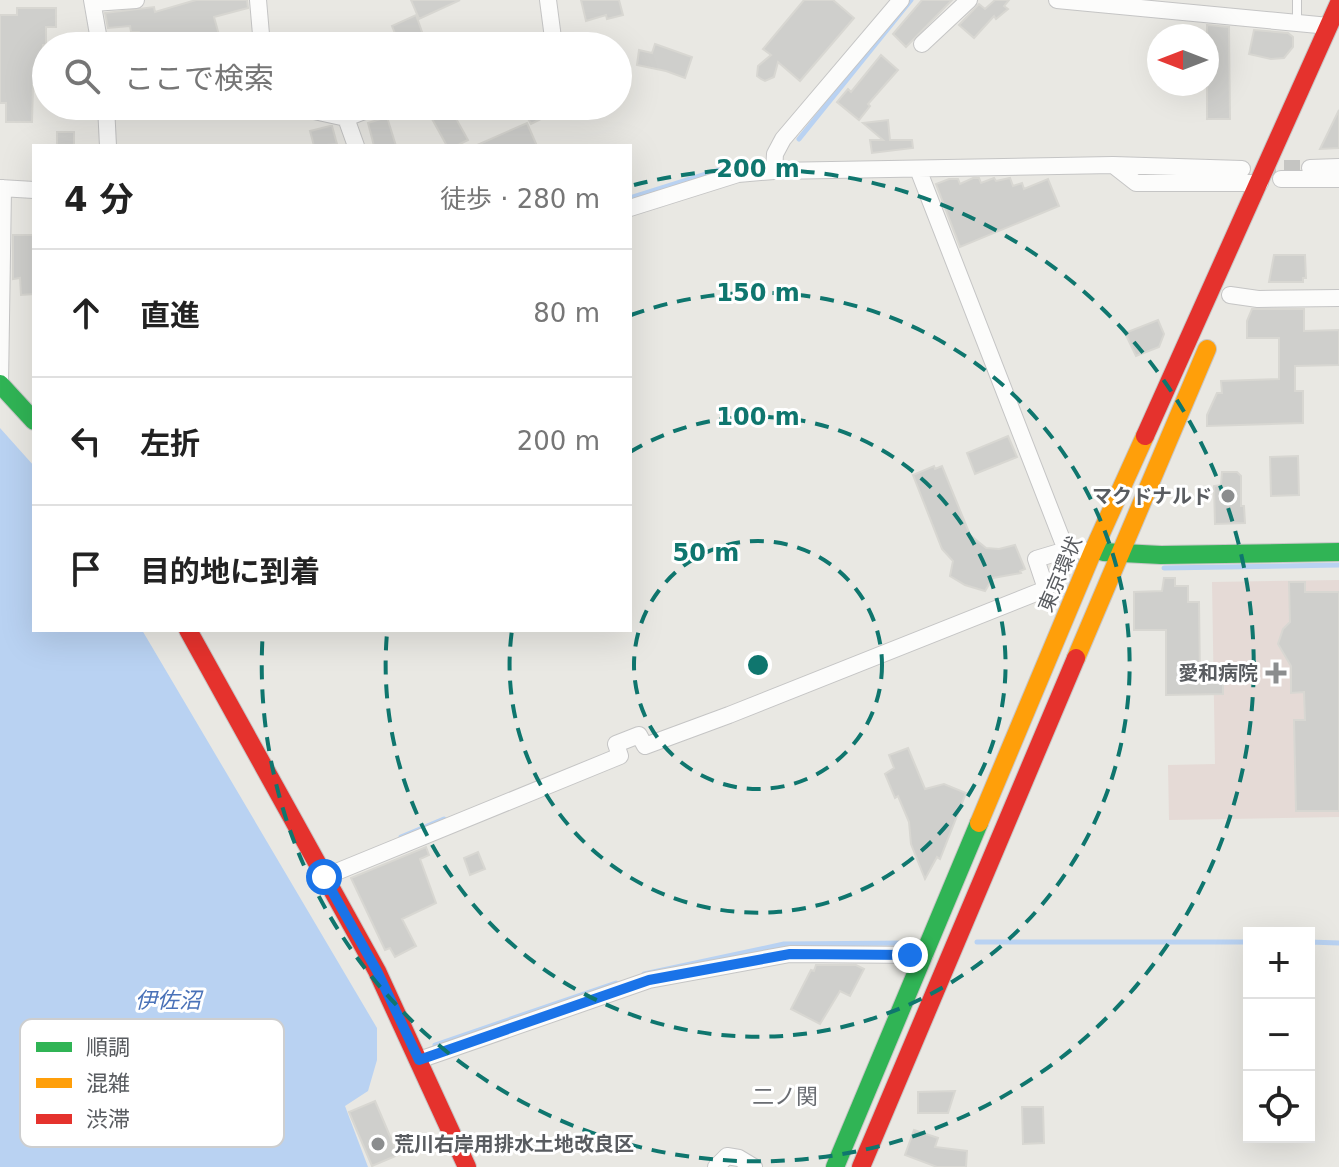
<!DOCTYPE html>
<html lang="ja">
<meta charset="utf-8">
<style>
:root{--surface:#fff;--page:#f2f2f2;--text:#222;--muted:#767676;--line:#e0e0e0}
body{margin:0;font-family:"DejaVu Sans","Noto Sans JP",sans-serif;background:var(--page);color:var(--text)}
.controls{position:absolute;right:24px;bottom:24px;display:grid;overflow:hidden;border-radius:0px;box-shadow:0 8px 32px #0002}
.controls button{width:72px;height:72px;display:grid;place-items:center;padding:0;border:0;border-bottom:2px solid var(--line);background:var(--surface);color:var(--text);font:40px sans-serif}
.compass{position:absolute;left:1147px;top:24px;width:72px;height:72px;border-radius:50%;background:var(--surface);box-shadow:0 8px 32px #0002;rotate:270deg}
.stop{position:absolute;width:24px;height:24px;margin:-18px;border:6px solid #1a73e8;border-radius:50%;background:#fff}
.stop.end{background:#1a73e8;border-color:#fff;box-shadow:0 2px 8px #0008}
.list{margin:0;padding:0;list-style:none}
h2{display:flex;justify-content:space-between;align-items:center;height:104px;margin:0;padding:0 32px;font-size:34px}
h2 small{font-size:26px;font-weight:400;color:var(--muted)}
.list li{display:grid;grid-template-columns:52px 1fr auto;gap:24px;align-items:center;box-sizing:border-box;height:128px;padding:0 32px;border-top:2px solid var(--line)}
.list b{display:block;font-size:30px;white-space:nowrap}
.list em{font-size:26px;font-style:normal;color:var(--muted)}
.icon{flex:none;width:44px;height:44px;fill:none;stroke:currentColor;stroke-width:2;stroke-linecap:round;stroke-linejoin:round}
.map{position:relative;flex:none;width:1339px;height:1167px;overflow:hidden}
.search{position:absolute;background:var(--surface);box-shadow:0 8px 32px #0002;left:32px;top:32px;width:600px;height:88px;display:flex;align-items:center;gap:20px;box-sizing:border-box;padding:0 28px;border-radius:44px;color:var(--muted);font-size:30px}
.panel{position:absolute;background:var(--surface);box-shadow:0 8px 32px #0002;left:32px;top:144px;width:600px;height:488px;border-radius:0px}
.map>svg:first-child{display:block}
.medical{fill:#e5dad6}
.water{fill:#b9d2f2}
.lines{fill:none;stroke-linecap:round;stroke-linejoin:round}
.stream{stroke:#b9d2f2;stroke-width:5}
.building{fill:#cfcfcc;stroke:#d8d7d2;stroke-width:2}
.street-tunnel{stroke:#c5c5c2;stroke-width:16;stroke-dasharray:16 8;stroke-linecap:butt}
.lane-casing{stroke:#c5c5c5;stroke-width:10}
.street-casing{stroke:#c5c5c5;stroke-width:18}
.fast-casing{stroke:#c7c6c6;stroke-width:20}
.slow-casing{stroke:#c7c6c6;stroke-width:20}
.jam-casing{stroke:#c7c6c6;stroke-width:20}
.lane{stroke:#fcfcfb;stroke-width:8}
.street{stroke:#fcfcfb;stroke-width:16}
.fast{stroke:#30b455;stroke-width:18}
.slow{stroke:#ff9f0a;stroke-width:18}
.jam{stroke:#e5322d;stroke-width:18}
.route{stroke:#1a73e8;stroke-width:10}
.ring{fill:none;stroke:#0f766e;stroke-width:4;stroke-dasharray:14 10}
.poi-dot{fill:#8b8d8e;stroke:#fff;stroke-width:3}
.labels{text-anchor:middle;stroke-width:6;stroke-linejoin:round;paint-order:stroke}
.poi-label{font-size:20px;font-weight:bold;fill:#595c60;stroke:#fff;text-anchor:end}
.street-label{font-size:20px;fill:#595c60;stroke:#fff}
.water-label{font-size:22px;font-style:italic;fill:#4a72b8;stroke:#fff}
.neighbourhood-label{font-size:22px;fill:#6a6d72;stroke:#fff}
.key{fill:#fff;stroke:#cdcecf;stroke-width:2}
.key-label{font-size:22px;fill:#595c60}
.centre{fill:#0f766e;stroke:#fff;stroke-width:4}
.ring-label{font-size:24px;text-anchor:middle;font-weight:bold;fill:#0f766e;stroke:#fff;stroke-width:6;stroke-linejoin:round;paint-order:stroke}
</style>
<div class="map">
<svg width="1339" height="1167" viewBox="0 0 1339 1167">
<rect width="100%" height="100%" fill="#e9e8e3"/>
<path class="medical" d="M 1339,580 L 1339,817 L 1169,820 L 1168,765 L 1215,764 L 1212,582 Z"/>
<path class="water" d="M 0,428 L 34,466 L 34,630 L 142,630 L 377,1028 L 377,1060 L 368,1091 L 345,1106 L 368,1167 L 0,1167 Z"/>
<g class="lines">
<path class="stream" d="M 799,139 L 911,0
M 630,198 L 719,170
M 1164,568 L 1339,565
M 401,837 L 444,819
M 977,942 L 1249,942
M 1309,942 L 1339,943
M 644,974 L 784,944 L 908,943
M 435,1045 L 616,983"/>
</g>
<path class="building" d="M 196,0 L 247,0 L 248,8 L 214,17 L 222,46 L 183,45 L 182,37 L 140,38 L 139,32 L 131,32 L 130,26 L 108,28 L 105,13 L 154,7 L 155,12 Z
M 411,0 L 460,0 L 419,19 Z
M 581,0 L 619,0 L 623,15 L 607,19 L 606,15 L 586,21 Z
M 804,0 L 833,0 L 854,18 L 800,81 L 778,62 L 774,77 L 765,81 L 761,79 L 757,76 L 758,66 L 771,55 L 763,49 Z
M 922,0 L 952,0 L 906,47 L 893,34 Z
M 995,0 L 1009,0 L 1004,6 L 1008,9 L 996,19 L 994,16 L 974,38 L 959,25 L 979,4 L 985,9 Z
M 17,8 L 56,8 L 56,27 L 46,27 L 46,45 L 43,45 L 42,85 L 33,85 L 32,122 L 6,122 L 6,103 L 0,103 L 0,15 L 17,15 Z
M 416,15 L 427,46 L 374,46 L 396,36 L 392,26 Z
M 1207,25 L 1229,27 L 1230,119 L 1207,119 Z
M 1254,30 L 1288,33 L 1293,37 L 1293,47 L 1284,58 L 1271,59 L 1249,54 Z
M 655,44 L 692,57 L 685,78 L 666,71 L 637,65 L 639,50 L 652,53 Z
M 881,55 L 898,70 L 868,104 L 870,106 L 859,120 L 837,102 L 848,89 L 851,92 Z
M 449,106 L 468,140 L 456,146 L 447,146 L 431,117 Z
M 521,106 L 567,106 L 531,124 Z
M 1339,110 L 1339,148 L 1320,149 Z
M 387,117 L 396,146 L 374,146 L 368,123 Z
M 888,120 L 890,140 L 912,140 L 913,148 L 872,153 L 870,140 L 883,140 L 863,123 Z
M 527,123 L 537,146 L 475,146 Z
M 330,126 L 332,126 L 337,144 L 314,146 L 310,131 Z
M 57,132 L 74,132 L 74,146 L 57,146 Z
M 973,178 L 979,178 L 981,183 L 994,178 L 996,181 L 1010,178 L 1013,186 L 1022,183 L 1024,189 L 1048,179 L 1059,206 L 960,247 L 936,184 L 949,179 L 958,179 L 960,184 Z
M 13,235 L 34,235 L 34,294 L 21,295 L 20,278 L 13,279 Z
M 1274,255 L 1305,255 L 1306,278 L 1303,278 L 1303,282 L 1269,282 Z
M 1252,309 L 1304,309 L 1304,331 L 1339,330 L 1339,365 L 1295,366 L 1295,391 L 1303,391 L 1303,423 L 1207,426 L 1207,415 L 1217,393 L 1222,393 L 1221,381 L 1279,379 L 1279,338 L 1247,338 L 1247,321 Z
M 1158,320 L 1164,334 L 1159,347 L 1136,356 L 1125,333 Z
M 1008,436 L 1017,457 L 975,474 L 967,453 Z
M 1298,456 L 1299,495 L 1271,496 L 1270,457 Z
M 934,466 L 935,469 L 942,466 L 970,535 L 986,548 L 999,549 L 1015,545 L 1025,569 L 1020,571 L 1021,573 L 993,578 L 985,591 L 965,585 L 950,576 L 953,561 L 942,549 L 913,475 Z
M 1222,472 L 1237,472 L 1241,476 L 1241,506 L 1244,506 L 1245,523 L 1215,524 L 1214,486 L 1221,485 Z
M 1164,578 L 1175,578 L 1175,586 L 1188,586 L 1188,602 L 1199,602 L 1200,677 L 1223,676 L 1223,694 L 1166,695 L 1166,630 L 1134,630 L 1134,592 L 1162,591 Z
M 1289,582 L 1305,582 L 1305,592 L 1339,592 L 1339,811 L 1296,811 L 1294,720 L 1305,720 L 1304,692 L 1291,693 L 1291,666 L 1278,644 L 1283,629 L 1290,622 Z
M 908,748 L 925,789 L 944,784 L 966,793 L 940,859 L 937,857 L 925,879 L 911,844 L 909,822 L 898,796 L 895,798 L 885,774 L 894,768 L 889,755 Z
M 426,847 L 429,855 L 420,859 L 436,903 L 402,919 L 416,946 L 395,957 L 390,948 L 385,950 L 351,878 Z
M 478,852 L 485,869 L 470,875 L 464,858 Z
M 816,965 L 856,965 L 864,969 L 850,996 L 840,991 L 820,1024 L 791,1009 L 811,970 L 814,971 Z
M 955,1091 L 948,1113 L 918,1113 L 918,1092 Z
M 375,1101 L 398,1155 L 372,1166 L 349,1112 Z
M 1022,1107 L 1043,1107 L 1044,1143 L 1023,1144 Z
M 914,1130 L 938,1138 L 935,1147 L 967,1151 L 966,1167 L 937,1167 L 905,1155 Z"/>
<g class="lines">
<path class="street-tunnel" d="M 1260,168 L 1310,168"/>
<g class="lane-casing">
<path id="lane" d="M 1297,23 L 1297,0"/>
</g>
<g class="street-casing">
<path id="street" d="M 92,0 L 100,46
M 258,0 L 262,46
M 1057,0 L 1329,26
M 93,3 L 136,0
M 922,44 L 969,0
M 533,46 L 553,38 L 548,0
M 106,106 L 108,146
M 312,106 L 314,111 L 346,118 L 377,106
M 346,118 L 356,146
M 1113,165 L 1242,169
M 1310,168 L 1339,167
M 918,169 L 1066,550
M 774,171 L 775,154 L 783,139 L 901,0
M 1281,179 L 1339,179
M 0,188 L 34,190
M 630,208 L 738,174 L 774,171 L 1113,165 L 1136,183 L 1260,183
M 1230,295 L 1258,299 L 1339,298
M 0,384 L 3,188
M 324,877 L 620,756 L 616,744 L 639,735 L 645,746 L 729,715 L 1046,589 L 1036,559 L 1066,550 L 1093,551
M 419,1060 L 649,980 L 790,954 L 925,955
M 716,1167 L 727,1156 L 739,1158 L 754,1167"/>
</g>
<g class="fast-casing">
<path id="fast" d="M 0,384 L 34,421
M 1103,552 L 1161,555 L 1339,552
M 835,1167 L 979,823"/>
</g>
<g class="slow-casing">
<path id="slow" d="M 1076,658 L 1207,349
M 979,823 L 1093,551 L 1145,436"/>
</g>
<g class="jam-casing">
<path id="jam" d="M 1145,436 L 1339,3
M 188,630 L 377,971 L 467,1167
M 861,1167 L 1076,658"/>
</g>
<use href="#lane" class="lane"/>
<use href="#street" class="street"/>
<use href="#fast" class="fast"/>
<use href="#slow" class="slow"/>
<use href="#jam" class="jam"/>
</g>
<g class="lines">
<path class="route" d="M 324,877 L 377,971 L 419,1060 L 649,980 L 790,954 L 910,955"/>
</g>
<g class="ring">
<circle cx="758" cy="665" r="124"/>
<path d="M630 452A248 248 0 1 1 512 630"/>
<path d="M631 315A372 372 0 1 1 387 633"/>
<path d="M634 185A496 496 0 1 1 263 630"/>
</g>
<g class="poi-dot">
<circle cx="1228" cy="496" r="8"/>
<path d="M1272 661h8v8h8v8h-8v8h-8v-8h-8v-8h8z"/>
<circle cx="378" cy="1144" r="8"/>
</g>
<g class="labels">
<g class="poi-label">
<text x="1212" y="503">マクドナルド</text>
<text x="1258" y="680">愛和病院</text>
<text x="394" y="1151" text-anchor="start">荒川右岸用排水土地改良区</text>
</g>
<g class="street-label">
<text transform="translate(1060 574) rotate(-67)" y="7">東京環状</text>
</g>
<g class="water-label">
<text x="168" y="1008">伊佐沼</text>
</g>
<g class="neighbourhood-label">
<text x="785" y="1104">二ノ関</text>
</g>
</g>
<rect x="20" y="1019" width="264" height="128" rx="12" class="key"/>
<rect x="36" y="1042" width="36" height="10" fill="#30b455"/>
<rect x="36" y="1078" width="36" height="10" fill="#ff9f0a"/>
<rect x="36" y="1114" width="36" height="10" fill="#e5322d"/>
<g class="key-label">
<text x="86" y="1055">順調</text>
<text x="86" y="1091">混雑</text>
<text x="86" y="1127">渋滞</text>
</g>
<circle cx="758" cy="665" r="12" class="centre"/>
<g class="ring-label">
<text x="758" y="177">200 m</text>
<text x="758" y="301">150 m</text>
<text x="758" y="425">100 m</text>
<text x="706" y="561">50 m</text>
</g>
</svg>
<div class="controls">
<button>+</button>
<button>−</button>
<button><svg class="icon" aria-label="locate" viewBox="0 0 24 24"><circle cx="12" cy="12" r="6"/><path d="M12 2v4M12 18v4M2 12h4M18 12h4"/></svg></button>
</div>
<svg class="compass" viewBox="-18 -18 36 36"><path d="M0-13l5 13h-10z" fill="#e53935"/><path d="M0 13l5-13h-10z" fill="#767676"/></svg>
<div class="stop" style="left:324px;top:877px"></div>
<div class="stop end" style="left:910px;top:955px"></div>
<div class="search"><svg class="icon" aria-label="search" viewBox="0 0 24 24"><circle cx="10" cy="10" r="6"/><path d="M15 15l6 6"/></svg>ここで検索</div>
<section class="panel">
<h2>4 分<small>徒歩 · 280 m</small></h2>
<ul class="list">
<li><svg class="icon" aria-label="ahead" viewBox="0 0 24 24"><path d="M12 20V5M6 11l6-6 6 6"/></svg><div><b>直進</b></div><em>80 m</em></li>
<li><svg class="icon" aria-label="left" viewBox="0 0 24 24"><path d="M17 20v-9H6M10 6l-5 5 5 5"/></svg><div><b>左折</b></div><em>200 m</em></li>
<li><svg class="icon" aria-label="arrive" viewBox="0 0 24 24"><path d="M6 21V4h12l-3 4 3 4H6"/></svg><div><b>目的地に到着</b></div></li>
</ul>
</section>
</div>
